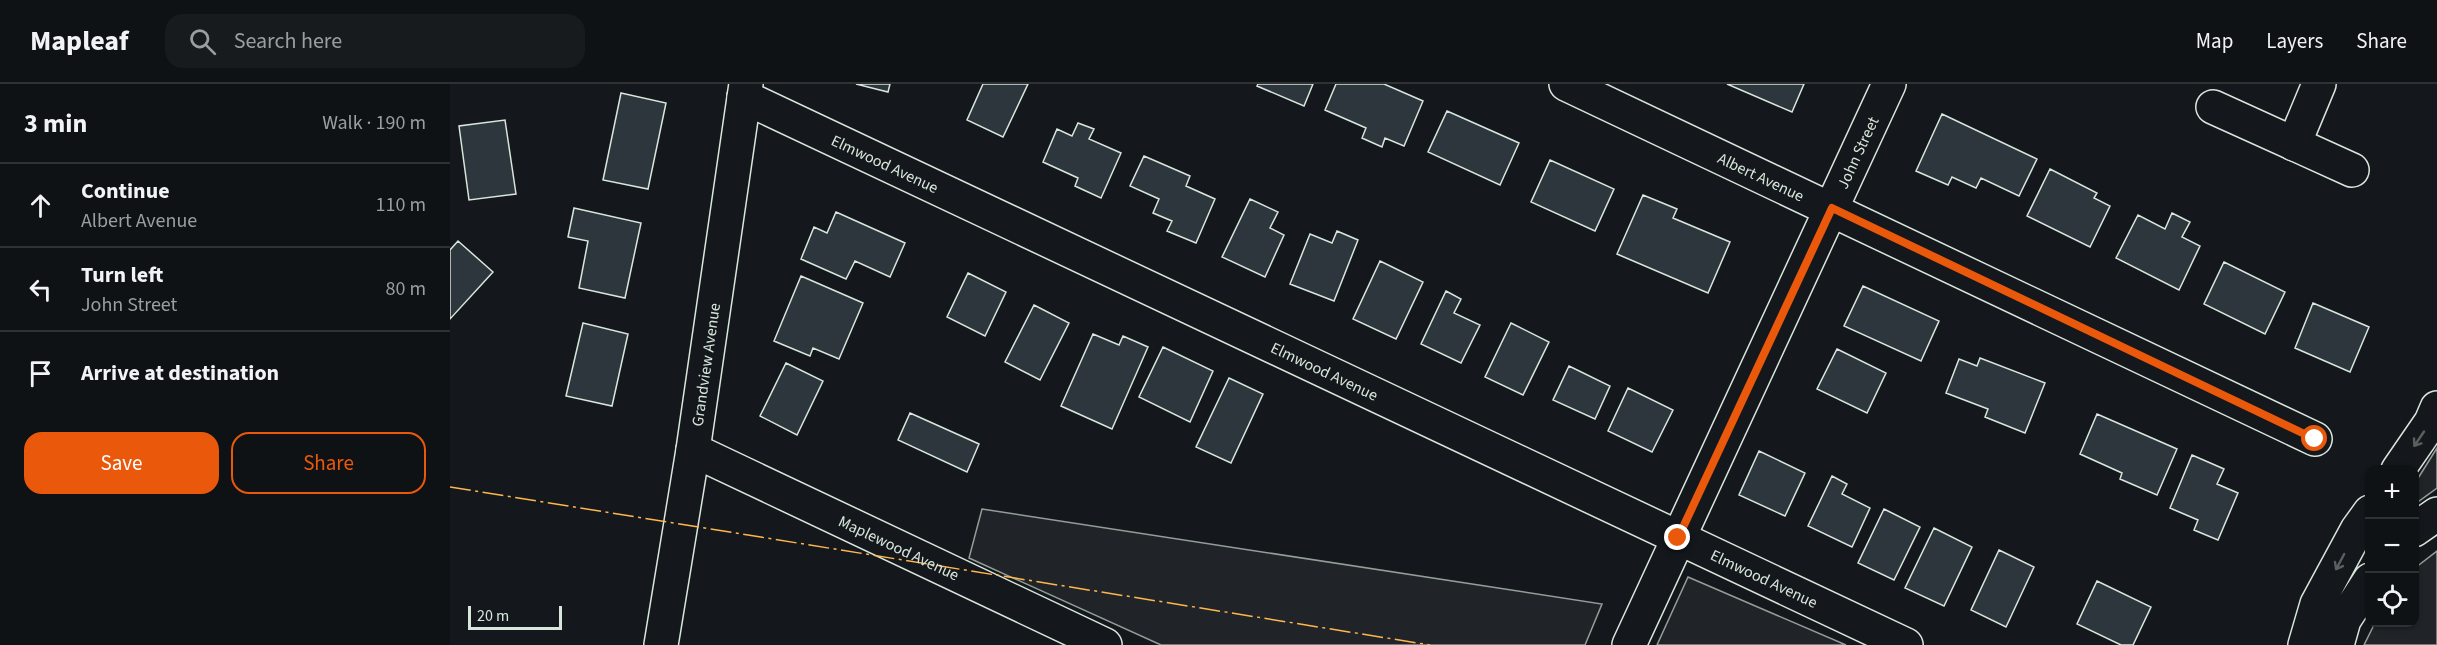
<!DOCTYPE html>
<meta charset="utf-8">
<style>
:root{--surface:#0f1215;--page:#181b1e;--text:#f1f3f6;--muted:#9b9ea0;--line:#2f3234;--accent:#ea580c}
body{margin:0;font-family:"Source Sans 3",sans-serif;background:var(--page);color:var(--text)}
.controls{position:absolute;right:18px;bottom:18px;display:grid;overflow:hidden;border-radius:12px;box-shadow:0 2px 4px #0004}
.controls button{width:54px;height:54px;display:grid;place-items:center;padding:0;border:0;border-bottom:2px solid var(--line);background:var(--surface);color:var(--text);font:30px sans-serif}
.scale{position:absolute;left:18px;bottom:15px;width:94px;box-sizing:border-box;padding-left:6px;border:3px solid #d8e6dc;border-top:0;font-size:16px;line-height:21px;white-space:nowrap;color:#d8e6dc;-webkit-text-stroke:4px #14181c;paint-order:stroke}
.stop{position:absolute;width:18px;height:18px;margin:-14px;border:4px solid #ea580c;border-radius:50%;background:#fff}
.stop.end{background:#ea580c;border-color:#fff;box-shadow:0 2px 6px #0008}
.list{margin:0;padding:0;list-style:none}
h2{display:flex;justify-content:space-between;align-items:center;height:78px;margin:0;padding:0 24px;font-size:26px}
h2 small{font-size:20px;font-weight:400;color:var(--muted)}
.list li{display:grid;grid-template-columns:39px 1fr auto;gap:18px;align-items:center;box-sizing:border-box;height:84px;padding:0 24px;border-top:2px solid var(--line)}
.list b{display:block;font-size:22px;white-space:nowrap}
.list p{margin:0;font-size:20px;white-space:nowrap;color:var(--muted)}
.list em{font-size:20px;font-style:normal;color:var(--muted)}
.actions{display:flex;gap:12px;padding:18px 24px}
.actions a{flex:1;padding:14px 0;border:2px solid var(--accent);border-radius:18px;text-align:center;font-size:21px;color:var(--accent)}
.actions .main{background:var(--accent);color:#fff}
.icon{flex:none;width:33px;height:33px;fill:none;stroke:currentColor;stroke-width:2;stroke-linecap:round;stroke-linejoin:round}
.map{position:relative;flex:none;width:1987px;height:561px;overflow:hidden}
header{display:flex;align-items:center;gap:36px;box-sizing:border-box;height:84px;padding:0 30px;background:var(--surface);border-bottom:2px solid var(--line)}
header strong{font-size:28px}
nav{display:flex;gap:33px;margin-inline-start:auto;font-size:21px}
.search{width:420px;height:54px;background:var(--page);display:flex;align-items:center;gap:15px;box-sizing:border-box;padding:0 21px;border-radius:18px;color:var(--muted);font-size:22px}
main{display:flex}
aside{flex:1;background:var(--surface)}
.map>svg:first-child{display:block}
.green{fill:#202428;stroke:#939e99;stroke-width:1.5}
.building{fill:#2c363c;stroke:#d8e6dc;stroke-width:1.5}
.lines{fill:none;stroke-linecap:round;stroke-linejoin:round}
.minor-casing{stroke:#d8e6dc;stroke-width:36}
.highway-casing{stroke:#d8e6dc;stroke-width:36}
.minor{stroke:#14181c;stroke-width:33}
.highway{stroke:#14181c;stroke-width:33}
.power{stroke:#ffb74d;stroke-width:1.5;stroke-dasharray:21 4.5 3 4.5;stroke-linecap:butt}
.oneway{stroke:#59605f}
.route{stroke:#ea580c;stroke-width:8}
.labels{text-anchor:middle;stroke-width:4.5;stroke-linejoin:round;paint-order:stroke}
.street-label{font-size:16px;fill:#d8e6dc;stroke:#14181c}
</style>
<header>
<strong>Mapleaf</strong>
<div class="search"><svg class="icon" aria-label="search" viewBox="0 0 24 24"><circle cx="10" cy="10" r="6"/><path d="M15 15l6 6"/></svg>Search here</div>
<nav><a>Map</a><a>Layers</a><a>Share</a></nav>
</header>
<main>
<aside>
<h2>3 min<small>Walk · 190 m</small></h2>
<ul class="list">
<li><svg class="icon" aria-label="ahead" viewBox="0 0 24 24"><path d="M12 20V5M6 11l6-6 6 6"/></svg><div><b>Continue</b><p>Albert Avenue</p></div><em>110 m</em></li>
<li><svg class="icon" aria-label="left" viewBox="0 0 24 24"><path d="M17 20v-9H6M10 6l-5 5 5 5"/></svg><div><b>Turn left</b><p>John Street</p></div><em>80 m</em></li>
<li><svg class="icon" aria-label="arrive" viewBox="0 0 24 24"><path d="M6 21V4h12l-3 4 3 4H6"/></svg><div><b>Arrive at destination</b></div></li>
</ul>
<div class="actions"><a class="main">Save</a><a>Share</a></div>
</aside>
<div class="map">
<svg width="1987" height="561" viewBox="0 0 1987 561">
<rect width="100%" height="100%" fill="#14181c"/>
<path class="green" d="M 1987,364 L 1987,404 L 1965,420 L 1965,399 Z
M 532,425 L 1152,520 L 1135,561 L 711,561 L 519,474 Z
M 1987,467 L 1987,561 L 1914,561 L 1925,539 L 1964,538 L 1965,484 Z
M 1238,493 L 1396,561 L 1207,561 Z"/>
<path class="building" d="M 406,0 L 440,0 L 438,8 Z
M 533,0 L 578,0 L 553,53 L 517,36 Z
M 808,0 L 863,0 L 854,22 L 807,2 Z
M 886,0 L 934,0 L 973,17 L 954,62 L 935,54 L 932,63 L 912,54 L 916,44 L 875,26 Z
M 1277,0 L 1354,0 L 1342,28 Z
M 171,9 L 216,19 L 198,105 L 153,96 Z
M 997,27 L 1069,59 L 1050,101 L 978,68 Z
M 1492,30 L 1587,75 L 1569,112 L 1531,94 L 1526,104 L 1502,93 L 1498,101 L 1466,87 Z
M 55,36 L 66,110 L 19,116 L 9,42 Z
M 628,39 L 644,45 L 639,55 L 671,69 L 651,114 L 625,102 L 628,94 L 593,78 L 607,45 L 622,52 Z
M 694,72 L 740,92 L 736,102 L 765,115 L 746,159 L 717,147 L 722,137 L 703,129 L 709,115 L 680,102 Z
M 1100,76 L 1164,105 L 1145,147 L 1081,118 Z
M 1600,85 L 1647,109 L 1644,114 L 1660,122 L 1640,163 L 1577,132 Z
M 1193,111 L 1227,125 L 1223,134 L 1280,158 L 1258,209 L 1167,170 Z
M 800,115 L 828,128 L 820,144 L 834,151 L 815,193 L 772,173 Z
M 124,124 L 191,139 L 175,214 L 129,204 L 138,157 L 118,153 Z
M 386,128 L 455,159 L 440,193 L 405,177 L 396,195 L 351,175 L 364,143 L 377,149 Z
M 1722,129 L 1740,138 L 1732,153 L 1750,162 L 1729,206 L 1666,174 L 1688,131 L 1715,145 Z
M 887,147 L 908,156 L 884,217 L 840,200 L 860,150 L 882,159 Z
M 8,157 L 43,188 L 0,235 L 0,166 Z
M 930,177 L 973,198 L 946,255 L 903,235 Z
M 1774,178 L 1835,208 L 1815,250 L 1754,220 Z
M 518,189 L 556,208 L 535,252 L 497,233 Z
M 351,192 L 413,219 L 389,275 L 363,264 L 360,272 L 324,257 Z
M 1413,202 L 1489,237 L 1471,277 L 1394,242 Z
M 996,207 L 1011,215 L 1004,229 L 1030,241 L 1011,279 L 971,260 Z
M 1863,219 L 1919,243 L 1900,288 L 1845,264 Z
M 584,221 L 619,239 L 590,296 L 555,278 Z
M 133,239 L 178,250 L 162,322 L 116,312 Z
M 1061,239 L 1099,258 L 1073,311 L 1035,293 Z
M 643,250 L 669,261 L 673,252 L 698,263 L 662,345 L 611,322 Z
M 713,263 L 763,287 L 740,338 L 689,313 Z
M 1387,265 L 1436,289 L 1417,329 L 1367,305 Z
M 1530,274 L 1595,299 L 1575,349 L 1535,333 L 1538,325 L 1496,309 L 1509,275 L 1527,282 Z
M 336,279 L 373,297 L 347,351 L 310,332 Z
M 1119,282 L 1160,302 L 1145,335 L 1103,316 Z
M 779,294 L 813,310 L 781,379 L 746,363 Z
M 1178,304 L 1223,326 L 1202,368 L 1158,347 Z
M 460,329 L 529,360 L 517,388 L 448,356 Z
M 1647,330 L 1727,365 L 1707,411 L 1670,395 L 1672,389 L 1630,370 Z
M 1309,367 L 1355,389 L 1335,432 L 1289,411 Z
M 1742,371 L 1774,385 L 1767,400 L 1788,409 L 1768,456 L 1744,446 L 1748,436 L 1720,424 Z
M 1382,392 L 1397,400 L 1392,410 L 1420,424 L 1402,463 L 1358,442 Z
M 1434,425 L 1470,443 L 1444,496 L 1408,479 Z
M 1484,444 L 1522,463 L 1494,522 L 1455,504 Z
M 1549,466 L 1584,483 L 1556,543 L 1521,526 Z
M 1647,497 L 1701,523 L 1683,561 L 1671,561 L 1627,540 Z"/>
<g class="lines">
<g class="minor-casing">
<g id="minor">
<path id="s1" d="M 1116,0 L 1865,355"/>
<path id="s2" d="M 294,13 L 1456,561"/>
<path d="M 1763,23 L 1902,86"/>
<path d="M 1844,60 L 1869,0"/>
<path id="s3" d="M 243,366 L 655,561"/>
<path id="s4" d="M 211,561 L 243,366 L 296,0"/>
<path id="s5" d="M 1179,561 L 1439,0"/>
</g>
</g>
<g class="highway-casing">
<path id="highway" d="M 1948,386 L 1981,338 L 1987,324
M 1964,446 L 1987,430
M 1855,561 L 1867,520 L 1907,446 L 1920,428
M 1887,561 L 1894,536 L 1920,496"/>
</g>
<use href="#minor" class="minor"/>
<use href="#highway" class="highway"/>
<path class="power" d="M 0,403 L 980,561"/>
</g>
<defs><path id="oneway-shaft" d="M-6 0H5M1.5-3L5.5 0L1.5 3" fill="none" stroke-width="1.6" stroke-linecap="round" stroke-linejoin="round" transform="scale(1.5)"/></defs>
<g class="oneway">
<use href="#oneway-shaft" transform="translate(1969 355) rotate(124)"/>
<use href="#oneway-shaft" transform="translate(1890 478) rotate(118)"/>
</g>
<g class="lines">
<path class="route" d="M 1228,454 L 1382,124 L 1865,355"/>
</g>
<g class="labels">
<g class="street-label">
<text dy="6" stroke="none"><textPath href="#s5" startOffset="543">John Street</textPath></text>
<text dy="6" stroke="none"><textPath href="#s2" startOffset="156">Elmwood Avenue</textPath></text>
<text dy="6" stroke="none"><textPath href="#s1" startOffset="216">Albert Avenue</textPath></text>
<text dy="6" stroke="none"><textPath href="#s4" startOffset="284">Grandview Avenue</textPath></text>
<text dy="6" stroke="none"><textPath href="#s2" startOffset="642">Elmwood Avenue</textPath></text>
<text dy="6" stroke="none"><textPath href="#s3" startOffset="228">Maplewood Avenue</textPath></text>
<text dy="6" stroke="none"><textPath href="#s2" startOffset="1128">Elmwood Avenue</textPath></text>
</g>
</g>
</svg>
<div class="controls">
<button>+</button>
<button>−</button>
<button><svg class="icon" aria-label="locate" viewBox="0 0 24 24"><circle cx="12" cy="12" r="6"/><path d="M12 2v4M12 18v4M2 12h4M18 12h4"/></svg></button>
</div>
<div class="scale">20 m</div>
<div class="stop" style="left:1865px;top:355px"></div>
<div class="stop end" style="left:1228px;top:454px"></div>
</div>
</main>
